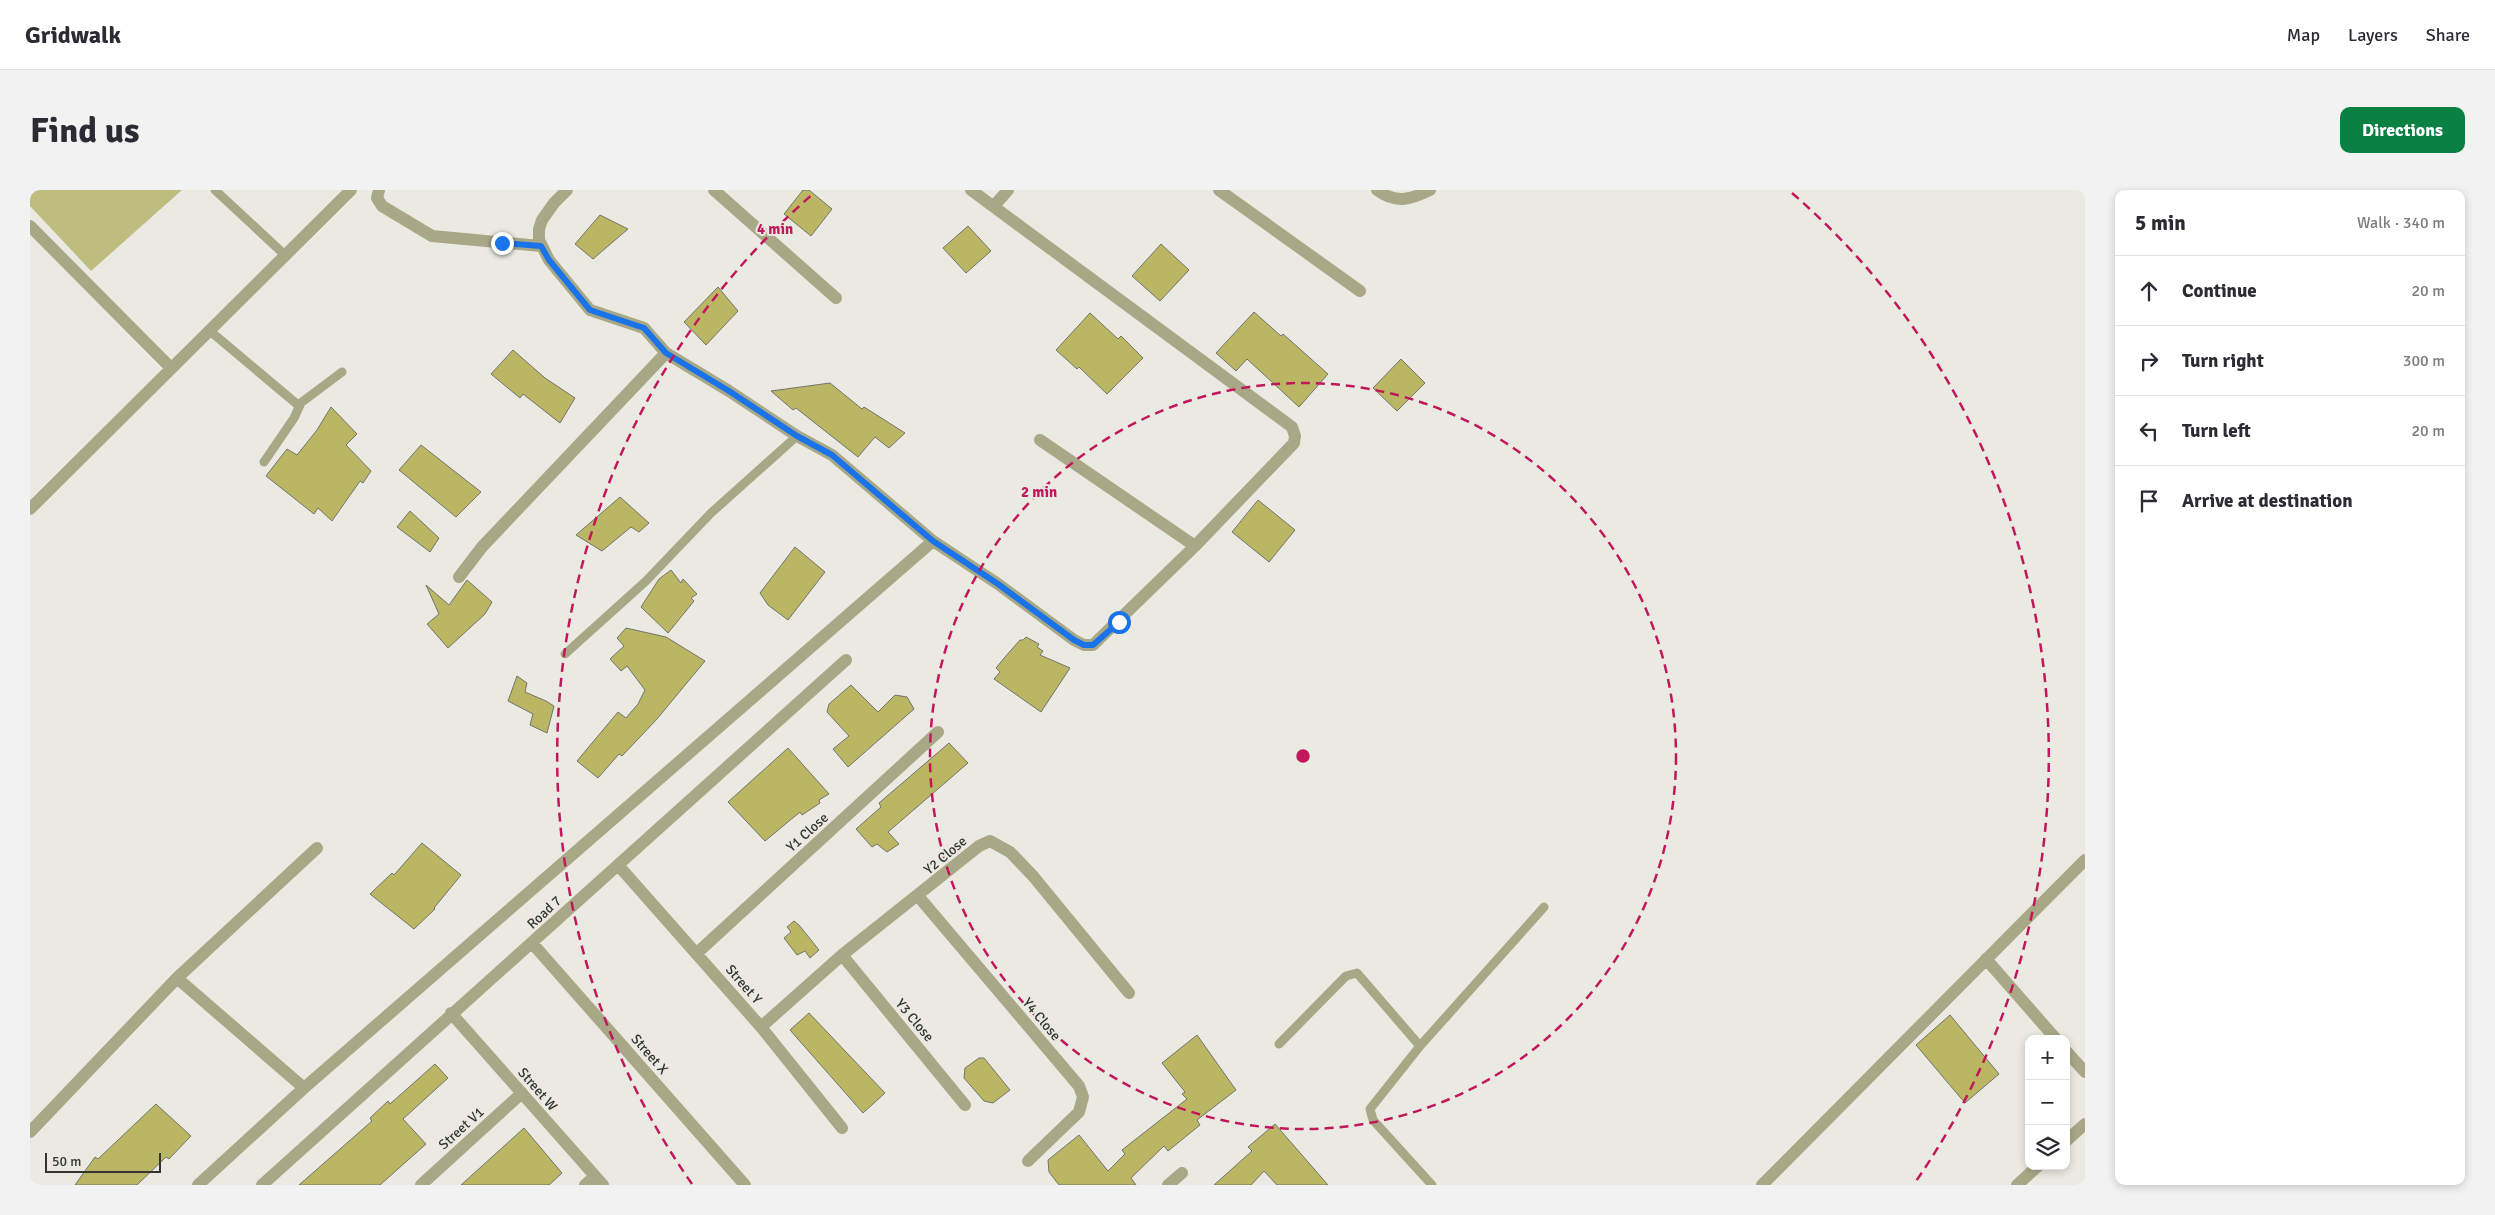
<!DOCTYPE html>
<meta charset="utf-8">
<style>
:root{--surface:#fff;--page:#f2f2f3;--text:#2b2b33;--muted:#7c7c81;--line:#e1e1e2;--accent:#0b8043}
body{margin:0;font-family:Signika,sans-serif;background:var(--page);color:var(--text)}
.controls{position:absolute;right:15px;bottom:15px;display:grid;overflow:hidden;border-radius:10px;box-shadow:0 2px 8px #0003}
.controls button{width:45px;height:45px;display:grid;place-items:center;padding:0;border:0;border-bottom:1px solid var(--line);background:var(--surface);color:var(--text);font:25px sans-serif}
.scale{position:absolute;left:15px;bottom:12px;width:116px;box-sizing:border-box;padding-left:5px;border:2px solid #343431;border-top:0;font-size:14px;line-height:18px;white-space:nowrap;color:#343431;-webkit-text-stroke:4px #eaeae2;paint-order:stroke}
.stop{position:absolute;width:15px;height:15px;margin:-11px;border:4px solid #1a73e8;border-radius:50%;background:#fff}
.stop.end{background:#1a73e8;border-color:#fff;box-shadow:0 1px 5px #0008}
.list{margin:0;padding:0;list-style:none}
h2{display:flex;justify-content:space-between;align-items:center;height:65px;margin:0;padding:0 20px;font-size:21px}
h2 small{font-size:16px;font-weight:400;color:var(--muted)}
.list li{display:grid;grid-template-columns:32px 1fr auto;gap:15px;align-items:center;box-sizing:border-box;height:70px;padding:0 20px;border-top:1px solid var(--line)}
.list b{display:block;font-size:19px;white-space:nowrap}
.list em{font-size:16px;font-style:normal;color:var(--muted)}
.icon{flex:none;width:28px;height:28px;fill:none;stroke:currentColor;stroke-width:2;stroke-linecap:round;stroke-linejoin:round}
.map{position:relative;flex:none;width:2055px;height:995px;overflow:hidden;border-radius:10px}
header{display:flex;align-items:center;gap:30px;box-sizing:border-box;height:70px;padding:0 25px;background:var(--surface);border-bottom:1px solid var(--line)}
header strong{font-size:24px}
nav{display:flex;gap:28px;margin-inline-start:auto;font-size:18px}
.intro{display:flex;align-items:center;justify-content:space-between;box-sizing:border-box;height:120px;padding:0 30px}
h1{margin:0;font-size:35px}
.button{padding:12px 22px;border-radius:10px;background:var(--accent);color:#fff;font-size:18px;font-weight:700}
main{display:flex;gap:30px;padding:0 30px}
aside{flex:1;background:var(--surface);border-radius:10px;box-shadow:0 2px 8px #0003}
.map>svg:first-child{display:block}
.green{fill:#bfbc7f}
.building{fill:#bab663;stroke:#74746d}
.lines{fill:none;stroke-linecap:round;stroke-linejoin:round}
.lane{stroke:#a9a886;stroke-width:9}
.street{stroke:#a9a886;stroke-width:12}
.route{stroke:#1a73e8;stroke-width:6}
.ring{fill:none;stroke:#c2185b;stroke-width:2.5;stroke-dasharray:9 6}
.labels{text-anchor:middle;stroke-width:4;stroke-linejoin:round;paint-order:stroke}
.street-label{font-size:14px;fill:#343431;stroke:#eaeae2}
.centre{fill:#c2185b;stroke:#eaeae2;stroke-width:2.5}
.ring-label{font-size:15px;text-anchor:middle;font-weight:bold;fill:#c2185b;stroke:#eaeae2;stroke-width:4;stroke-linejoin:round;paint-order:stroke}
</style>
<header>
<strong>Gridwalk</strong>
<nav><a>Map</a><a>Layers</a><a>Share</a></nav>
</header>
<div class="intro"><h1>Find us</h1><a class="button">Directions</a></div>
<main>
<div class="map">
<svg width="2055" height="995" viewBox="0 0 2055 995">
<rect width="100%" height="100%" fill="#eaeae2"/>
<path class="green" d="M 0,0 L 152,0 L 61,81 L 0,16 Z"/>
<path class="building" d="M 773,0 L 779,0 L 802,19 L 781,46 L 754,24 Z
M 570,25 L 598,39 L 563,69 L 545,54 Z
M 938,36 L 961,61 L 936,83 L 913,58 Z
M 1131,54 L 1159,80 L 1130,111 L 1102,86 Z
M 688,97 L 708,121 L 676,155 L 654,132 Z
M 1224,122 L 1251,146 L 1253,144 L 1298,184 L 1269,217 L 1217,169 L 1206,181 L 1186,163 Z
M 1060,123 L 1088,149 L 1091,146 L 1113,168 L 1077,204 L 1049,177 L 1047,179 L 1026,160 Z
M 483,160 L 515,188 L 545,208 L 530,233 L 493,204 L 490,208 L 461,184 Z
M 1371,169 L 1395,193 L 1367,221 L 1343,198 Z
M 800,193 L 832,219 L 834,217 L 875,243 L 859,258 L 845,247 L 828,267 L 766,218 L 763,220 L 741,201 Z
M 301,217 L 327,244 L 316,255 L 341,281 L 333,293 L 330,291 L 302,331 L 288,318 L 284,324 L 236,286 L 257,259 L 267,265 L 287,240 Z
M 391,255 L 451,302 L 426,327 L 369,280 Z
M 590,307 L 619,333 L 609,342 L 601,337 L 572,361 L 546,345 Z
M 1228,310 L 1265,340 L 1239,372 L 1202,342 Z
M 380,321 L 409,348 L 400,362 L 367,337 Z
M 765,357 L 795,382 L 758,430 L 738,415 L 730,403 Z
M 641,380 L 651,393 L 653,389 L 667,404 L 661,408 L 664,411 L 638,443 L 611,417 L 629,389 Z
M 437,390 L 462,412 L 455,424 L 418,458 L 397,434 L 409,424 L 396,395 L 419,415 Z
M 596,438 L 636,447 L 675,471 L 627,529 L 592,566 L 589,564 L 568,588 L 547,571 L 588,522 L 596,528 L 608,514 L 615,500 L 597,476 L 591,481 L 580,469 L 594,456 L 587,448 Z
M 996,447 L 1009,454 L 1007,457 L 1013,461 L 1010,465 L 1040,478 L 1011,522 L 964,489 L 970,482 L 966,478 L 975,467 L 990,450 L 993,450 Z
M 487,486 L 497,493 L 495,502 L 516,511 L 524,516 L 517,543 L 500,535 L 503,524 L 478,511 Z
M 821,495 L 848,522 L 865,505 L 877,507 L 884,519 L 818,577 L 803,559 L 819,546 L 797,522 L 799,514 Z
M 919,553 L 938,573 L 858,642 L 869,654 L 857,662 L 847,654 L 842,657 L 826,639 L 851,617 L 849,613 Z
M 758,558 L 799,604 L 789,610 L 790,613 L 772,625 L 770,622 L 735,651 L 698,612 Z
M 392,653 L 431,685 L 404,718 L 405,719 L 384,739 L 340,704 L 362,683 L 364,685 Z
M 764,731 L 769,735 L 789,760 L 780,768 L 775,761 L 767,765 L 754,748 L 761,742 L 757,737 Z
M 779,823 L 855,903 L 833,923 L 760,840 Z
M 1920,825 L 1969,884 L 1935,913 L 1886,855 Z
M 1167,845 L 1206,900 L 1167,930 L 1170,935 L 1138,961 L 1134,956 L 1101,988 L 1106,995 L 1029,995 L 1019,982 L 1018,970 L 1049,945 L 1078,981 L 1095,964 L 1092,960 L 1157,909 L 1152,904 L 1155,902 L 1132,873 Z
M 949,868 L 954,868 L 980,900 L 963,913 L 954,911 L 934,888 L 935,878 Z
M 405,874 L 418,888 L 373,929 L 396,954 L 350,995 L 269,995 L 342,931 L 340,928 L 358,911 L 360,914 Z
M 126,914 L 161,946 L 139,969 L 136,967 L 107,995 L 45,995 L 65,967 L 68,969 Z
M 1245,934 L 1298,995 L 1247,995 L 1234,981 L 1221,995 L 1184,995 L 1222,961 L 1218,957 Z
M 494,938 L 532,983 L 519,995 L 431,995 Z"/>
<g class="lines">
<path class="lane" d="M 185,0 L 256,66
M 180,141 L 268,215 L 312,182
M 234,272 L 264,228 L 270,215
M 535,464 L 616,391 L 681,323 L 767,246
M 1249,854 L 1316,786 L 1327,783 L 1390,856
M 1402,995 L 1343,930 L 1340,919 L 1390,856 L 1514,717"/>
<path class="street" d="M 349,0 L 347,8 L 352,16 L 402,46 L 511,56
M 684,0 L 806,108
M 1189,0 L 1330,101
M 1347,0 C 1366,14 1380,10 1400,0
M 964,16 L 978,0
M 0,36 L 141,178
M 1010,250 L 1165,356
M 0,319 L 321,0
M 903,351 L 968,394 L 1044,450 L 1054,455 L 1063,455 L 1165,356 L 1264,253 L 1265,246 L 1262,237 L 941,0
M 429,387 L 452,357 L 636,163
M 588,675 L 731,837 L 812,938
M 888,706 L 1049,896 L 1053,907 L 1049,922 L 998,971
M 502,753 L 715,995
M 667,763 L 908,542
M 812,765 L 935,915
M 1956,769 L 2026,849
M 147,788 L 274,898
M 421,823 L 573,995
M 731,837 L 812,765 L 949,656 L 960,651 L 980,662 L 1003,686 L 1099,803
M 2036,861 L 2055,882
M 0,942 L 147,788 L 287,658
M 2036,951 L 2055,934
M 168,995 L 274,898 L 903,351 L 802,265 L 767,246 L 699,201 L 636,163 L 614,138 L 560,120 L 519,70 L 509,50 L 509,39 L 512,30 L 524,13 L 537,0
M 232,995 L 816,470
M 391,995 L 492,903
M 555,995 L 565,986
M 1138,995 L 1152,983
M 1732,995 L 2055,670
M 1987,995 L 2008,976"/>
</g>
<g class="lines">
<path class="route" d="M 472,53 L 511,56 L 519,70 L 560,120 L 614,138 L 636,163 L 699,201 L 767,246 L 802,265 L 903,351 L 968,394 L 1044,450 L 1054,455 L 1063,455 L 1089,432"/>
</g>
<g class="ring">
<circle cx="1273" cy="566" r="373"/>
<path d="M662 994A746 746 0 0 1 784 3M1762 3A746 746 0 0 1 1884 994"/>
</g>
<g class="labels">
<g class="street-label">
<text transform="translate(777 642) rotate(-42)" y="5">Y1 Close</text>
<text transform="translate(915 665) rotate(-40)" y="5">Y2 Close</text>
<text transform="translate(514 722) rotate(-43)" y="5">Road 7</text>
<text transform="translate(714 794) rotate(49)" y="5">Street Y</text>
<text transform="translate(1012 829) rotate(50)" y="5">Y4 Close</text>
<text transform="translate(885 830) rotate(50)" y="5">Y3 Close</text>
<text transform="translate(620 864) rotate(49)" y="5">Street X</text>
<text transform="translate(508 899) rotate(49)" y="5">Street W</text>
<text transform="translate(431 938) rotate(-42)" y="5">Street V1</text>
</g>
</g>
<circle cx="1273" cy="566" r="8" class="centre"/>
<g class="ring-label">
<text x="745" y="44">4 min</text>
<text x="1009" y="307">2 min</text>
</g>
</svg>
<div class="controls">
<button>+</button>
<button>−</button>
<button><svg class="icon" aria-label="layers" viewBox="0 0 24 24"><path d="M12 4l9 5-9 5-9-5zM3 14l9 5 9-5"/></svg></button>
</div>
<div class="scale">50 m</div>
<div class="stop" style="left:1089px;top:432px"></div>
<div class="stop end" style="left:472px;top:53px"></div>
</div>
<aside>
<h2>5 min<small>Walk · 340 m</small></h2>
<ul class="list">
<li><svg class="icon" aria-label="ahead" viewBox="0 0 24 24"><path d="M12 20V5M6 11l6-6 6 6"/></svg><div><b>Continue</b></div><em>20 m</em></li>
<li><svg class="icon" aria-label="right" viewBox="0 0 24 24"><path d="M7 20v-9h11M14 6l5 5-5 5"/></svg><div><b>Turn right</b></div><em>300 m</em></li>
<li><svg class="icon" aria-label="left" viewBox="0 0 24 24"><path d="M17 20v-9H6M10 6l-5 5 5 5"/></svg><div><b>Turn left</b></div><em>20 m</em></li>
<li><svg class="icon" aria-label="arrive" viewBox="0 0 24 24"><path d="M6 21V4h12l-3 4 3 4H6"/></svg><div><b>Arrive at destination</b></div></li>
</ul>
</aside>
</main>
